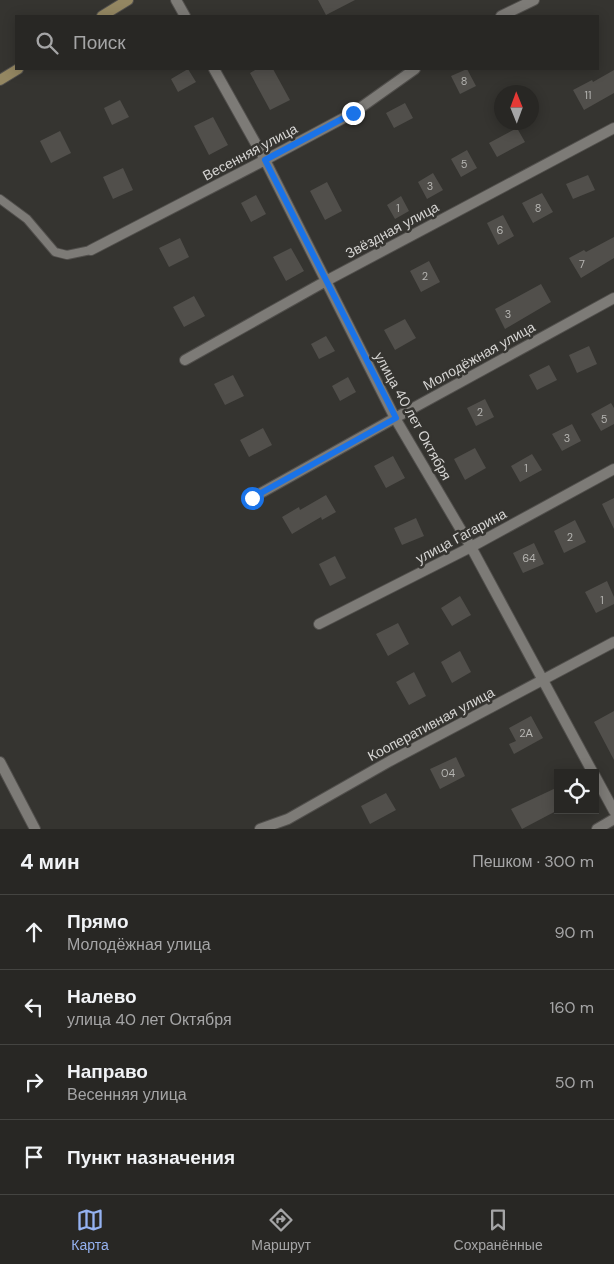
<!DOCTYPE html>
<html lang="ru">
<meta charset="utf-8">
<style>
:root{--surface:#282724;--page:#343331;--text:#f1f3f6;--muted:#a5a5a6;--line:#444441;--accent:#95b2f1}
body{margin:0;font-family:"DM Sans",sans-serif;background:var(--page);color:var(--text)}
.controls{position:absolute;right:15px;bottom:15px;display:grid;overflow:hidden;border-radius:0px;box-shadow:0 2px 12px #0003}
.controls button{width:45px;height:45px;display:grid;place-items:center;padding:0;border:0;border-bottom:1px solid var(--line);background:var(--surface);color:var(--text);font:25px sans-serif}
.compass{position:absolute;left:494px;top:85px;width:45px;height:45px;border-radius:50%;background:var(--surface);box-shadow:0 2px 12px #0003;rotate:359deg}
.stop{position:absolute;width:15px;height:15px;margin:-11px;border:4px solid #1a73e8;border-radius:50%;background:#fff}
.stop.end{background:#1a73e8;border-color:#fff;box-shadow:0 1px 5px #0008}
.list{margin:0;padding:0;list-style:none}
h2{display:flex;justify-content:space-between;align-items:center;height:65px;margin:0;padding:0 20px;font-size:21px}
h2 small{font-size:16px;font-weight:400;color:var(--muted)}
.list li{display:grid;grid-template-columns:32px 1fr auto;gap:15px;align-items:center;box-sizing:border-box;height:75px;padding:0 20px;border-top:1px solid var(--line)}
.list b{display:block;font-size:19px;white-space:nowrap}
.list p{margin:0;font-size:16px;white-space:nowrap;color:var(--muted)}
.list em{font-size:16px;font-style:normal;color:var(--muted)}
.icon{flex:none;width:28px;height:28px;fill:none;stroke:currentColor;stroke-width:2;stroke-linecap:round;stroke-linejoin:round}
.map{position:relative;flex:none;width:614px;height:829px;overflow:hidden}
.search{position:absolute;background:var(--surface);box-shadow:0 2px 12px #0003;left:15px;right:15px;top:15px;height:55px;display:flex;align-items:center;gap:12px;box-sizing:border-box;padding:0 18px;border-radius:0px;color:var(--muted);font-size:19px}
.sheet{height:365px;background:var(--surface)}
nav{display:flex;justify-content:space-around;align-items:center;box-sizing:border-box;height:70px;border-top:1px solid var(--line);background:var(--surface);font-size:14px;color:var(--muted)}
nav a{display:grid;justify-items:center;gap:2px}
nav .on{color:var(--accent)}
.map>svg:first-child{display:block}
.building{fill:#514f4b}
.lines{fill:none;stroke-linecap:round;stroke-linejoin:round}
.service-casing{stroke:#514f4c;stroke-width:10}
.minor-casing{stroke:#514f4c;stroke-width:12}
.secondary-casing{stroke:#514f4c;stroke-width:12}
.service{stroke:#7d7b77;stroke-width:8}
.minor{stroke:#7d7b77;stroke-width:10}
.secondary{stroke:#948762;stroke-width:10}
.route{stroke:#1a73e8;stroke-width:6}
.labels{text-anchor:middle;stroke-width:5;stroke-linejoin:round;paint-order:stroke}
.number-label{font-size:11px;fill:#b5b4b1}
.street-label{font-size:14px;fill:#d6d5d3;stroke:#353430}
</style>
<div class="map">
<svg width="614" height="829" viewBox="0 0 614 829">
<rect width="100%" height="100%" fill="#353430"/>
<path class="building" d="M 318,0 L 355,0 L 326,15 Z
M 188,69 L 196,82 L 178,92 L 171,79 Z
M 257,69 L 273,69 L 290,100 L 270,110 L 250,73 Z
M 467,69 L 476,86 L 460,94 L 451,76 Z
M 614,70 L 614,93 L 584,110 L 573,90 L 592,80 L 593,82 Z
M 120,100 L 129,117 L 112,125 L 104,108 Z
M 405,103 L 413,118 L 394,128 L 386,113 Z
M 213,117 L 228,145 L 209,155 L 194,126 Z
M 517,128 L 525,142 L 497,157 L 489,143 Z
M 60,131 L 71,153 L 51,163 L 40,141 Z
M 467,150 L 477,168 L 461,177 L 451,159 Z
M 123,168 L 133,190 L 113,199 L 103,177 Z
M 433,173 L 443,190 L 427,199 L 418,182 Z
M 588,175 L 595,190 L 573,199 L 566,184 Z
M 327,182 L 342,211 L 325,220 L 310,191 Z
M 542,193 L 553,212 L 533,223 L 522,203 Z
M 256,195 L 266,214 L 251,222 L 241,203 Z
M 401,196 L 409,211 L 395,219 L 387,205 Z
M 503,215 L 514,236 L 498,245 L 487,223 Z
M 614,237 L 614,258 L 581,278 L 569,258 L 584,250 L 586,252 Z
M 180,238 L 189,257 L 169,267 L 159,248 Z
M 291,248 L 304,271 L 286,281 L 273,257 Z
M 429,261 L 440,282 L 421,292 L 410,271 Z
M 541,284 L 551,302 L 505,329 L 495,309 Z
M 194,296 L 205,316 L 184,327 L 173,307 Z
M 405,319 L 416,338 L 395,350 L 384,330 Z
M 326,336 L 335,351 L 319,359 L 311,344 Z
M 589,346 L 597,364 L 577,373 L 569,355 Z
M 549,365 L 557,380 L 537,390 L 529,375 Z
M 233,375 L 244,396 L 225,405 L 214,384 Z
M 348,377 L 356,392 L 340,401 L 332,386 Z
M 485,399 L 494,417 L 476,426 L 467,408 Z
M 611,403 L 614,408 L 614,424 L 601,431 L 591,414 Z
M 572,424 L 581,441 L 562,451 L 552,434 Z
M 263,428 L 272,445 L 249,457 L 240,440 Z
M 475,448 L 486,468 L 465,480 L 454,459 Z
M 532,454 L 542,470 L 520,482 L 511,466 Z
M 393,456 L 405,478 L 386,488 L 374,466 Z
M 326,495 L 336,512 L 322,520 L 321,517 L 292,534 L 282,517 L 299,507 L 300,510 Z
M 614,498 L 614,529 L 602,504 Z
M 416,518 L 424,536 L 402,545 L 394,528 Z
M 575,520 L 586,542 L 564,553 L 554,531 Z
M 534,543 L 544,564 L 523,573 L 513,553 Z
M 335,556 L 346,578 L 330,586 L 319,564 Z
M 607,581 L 614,597 L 614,604 L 596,613 L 585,592 Z
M 460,596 L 471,615 L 452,626 L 441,608 Z
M 398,623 L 409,644 L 388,656 L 376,634 Z
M 460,651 L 471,672 L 452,683 L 441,662 Z
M 414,672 L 426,696 L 409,705 L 396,682 Z
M 614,711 L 614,760 L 594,722 Z
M 531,716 L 543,738 L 514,754 L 509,744 L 516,741 L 509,728 Z
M 456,757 L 465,776 L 440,789 L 430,769 Z
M 558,787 L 558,810 L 522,829 L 511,809 Z
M 386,793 L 396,810 L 370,824 L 361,806 Z"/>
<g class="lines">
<g class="service-casing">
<path id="service" d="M 0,199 L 27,219 L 55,252 L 67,255 L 91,250"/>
</g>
<g class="minor-casing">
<path id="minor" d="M 176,0 L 185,16
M 501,16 L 534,0
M 214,69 L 265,160 L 395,418 L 471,547 L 593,773
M 91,250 L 265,160 L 353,113 L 415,69
M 185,360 L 326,281 L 614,128
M 252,498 L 395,418 L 614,298
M 319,624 L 471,547 L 614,469
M 0,762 L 35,829
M 595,776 L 614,811
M 260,829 L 288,819 L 390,761 L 614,642
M 597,829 L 614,819"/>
</g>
<g class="secondary-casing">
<path id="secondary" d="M 102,16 L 128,0
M 0,80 L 18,69"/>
</g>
<use href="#service" class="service"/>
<use href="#minor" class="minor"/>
<use href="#secondary" class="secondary"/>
</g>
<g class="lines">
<path class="route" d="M 252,498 L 396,418 L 265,160 L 353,113"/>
</g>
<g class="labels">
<g class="number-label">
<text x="464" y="85">8</text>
<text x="588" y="99">11</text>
<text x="464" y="168">5</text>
<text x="430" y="190">3</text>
<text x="398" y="212">1</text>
<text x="538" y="212">8</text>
<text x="500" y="234">6</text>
<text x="582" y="268">7</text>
<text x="425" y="280">2</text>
<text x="508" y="318">3</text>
<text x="480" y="416">2</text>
<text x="604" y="423">5</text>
<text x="567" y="442">3</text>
<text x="526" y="472">1</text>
<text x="570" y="541">2</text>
<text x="529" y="562">64</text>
<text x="602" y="604">1</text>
<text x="526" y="737">2А</text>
<text x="448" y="777">04</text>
</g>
<g class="street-label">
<text transform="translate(250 152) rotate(-28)" y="5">Весенняя улица</text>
<text transform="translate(392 230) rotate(-28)" y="5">Звёздная улица</text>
<text transform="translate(479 356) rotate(-29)" y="5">Молодёжная улица</text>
<text transform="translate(413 416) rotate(61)" y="5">улица 40 лет Октября</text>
<text transform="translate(461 536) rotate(-28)" y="5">улица Гагарина</text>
<text transform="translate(431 724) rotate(-28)" y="5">Кооперативная улица</text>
</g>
</g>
</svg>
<div class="controls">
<button><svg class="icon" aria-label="locate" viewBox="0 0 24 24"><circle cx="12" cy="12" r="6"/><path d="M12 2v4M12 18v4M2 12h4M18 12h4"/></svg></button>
</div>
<svg class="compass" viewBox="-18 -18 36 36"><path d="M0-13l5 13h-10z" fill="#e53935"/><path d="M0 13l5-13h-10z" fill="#a5a5a6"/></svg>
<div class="stop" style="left:252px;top:498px"></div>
<div class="stop end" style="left:353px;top:113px"></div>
<div class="search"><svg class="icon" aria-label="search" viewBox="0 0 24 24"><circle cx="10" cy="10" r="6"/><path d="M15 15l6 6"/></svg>Поиск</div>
</div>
<section class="sheet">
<h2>4 мин<small>Пешком · 300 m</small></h2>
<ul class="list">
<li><svg class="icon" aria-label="ahead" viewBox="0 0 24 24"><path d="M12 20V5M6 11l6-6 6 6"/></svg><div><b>Прямо</b><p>Молодёжная улица</p></div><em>90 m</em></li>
<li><svg class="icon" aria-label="left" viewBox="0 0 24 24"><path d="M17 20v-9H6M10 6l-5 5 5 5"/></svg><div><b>Налево</b><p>улица 40 лет Октября</p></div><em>160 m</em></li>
<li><svg class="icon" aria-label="right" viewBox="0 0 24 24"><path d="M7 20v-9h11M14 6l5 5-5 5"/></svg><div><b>Направо</b><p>Весенняя улица</p></div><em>50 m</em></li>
<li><svg class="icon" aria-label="arrive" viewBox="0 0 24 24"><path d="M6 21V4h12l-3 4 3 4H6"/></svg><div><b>Пункт назначения</b></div></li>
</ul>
</section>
<nav>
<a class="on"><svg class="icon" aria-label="map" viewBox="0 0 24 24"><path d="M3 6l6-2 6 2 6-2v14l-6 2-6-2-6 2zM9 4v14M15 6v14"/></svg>Карта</a>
<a><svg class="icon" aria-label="directions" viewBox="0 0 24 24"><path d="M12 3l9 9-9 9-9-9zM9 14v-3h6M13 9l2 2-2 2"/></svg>Маршрут</a>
<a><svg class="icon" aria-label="saved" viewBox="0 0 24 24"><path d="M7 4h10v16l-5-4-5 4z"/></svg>Сохранённые</a>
</nav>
